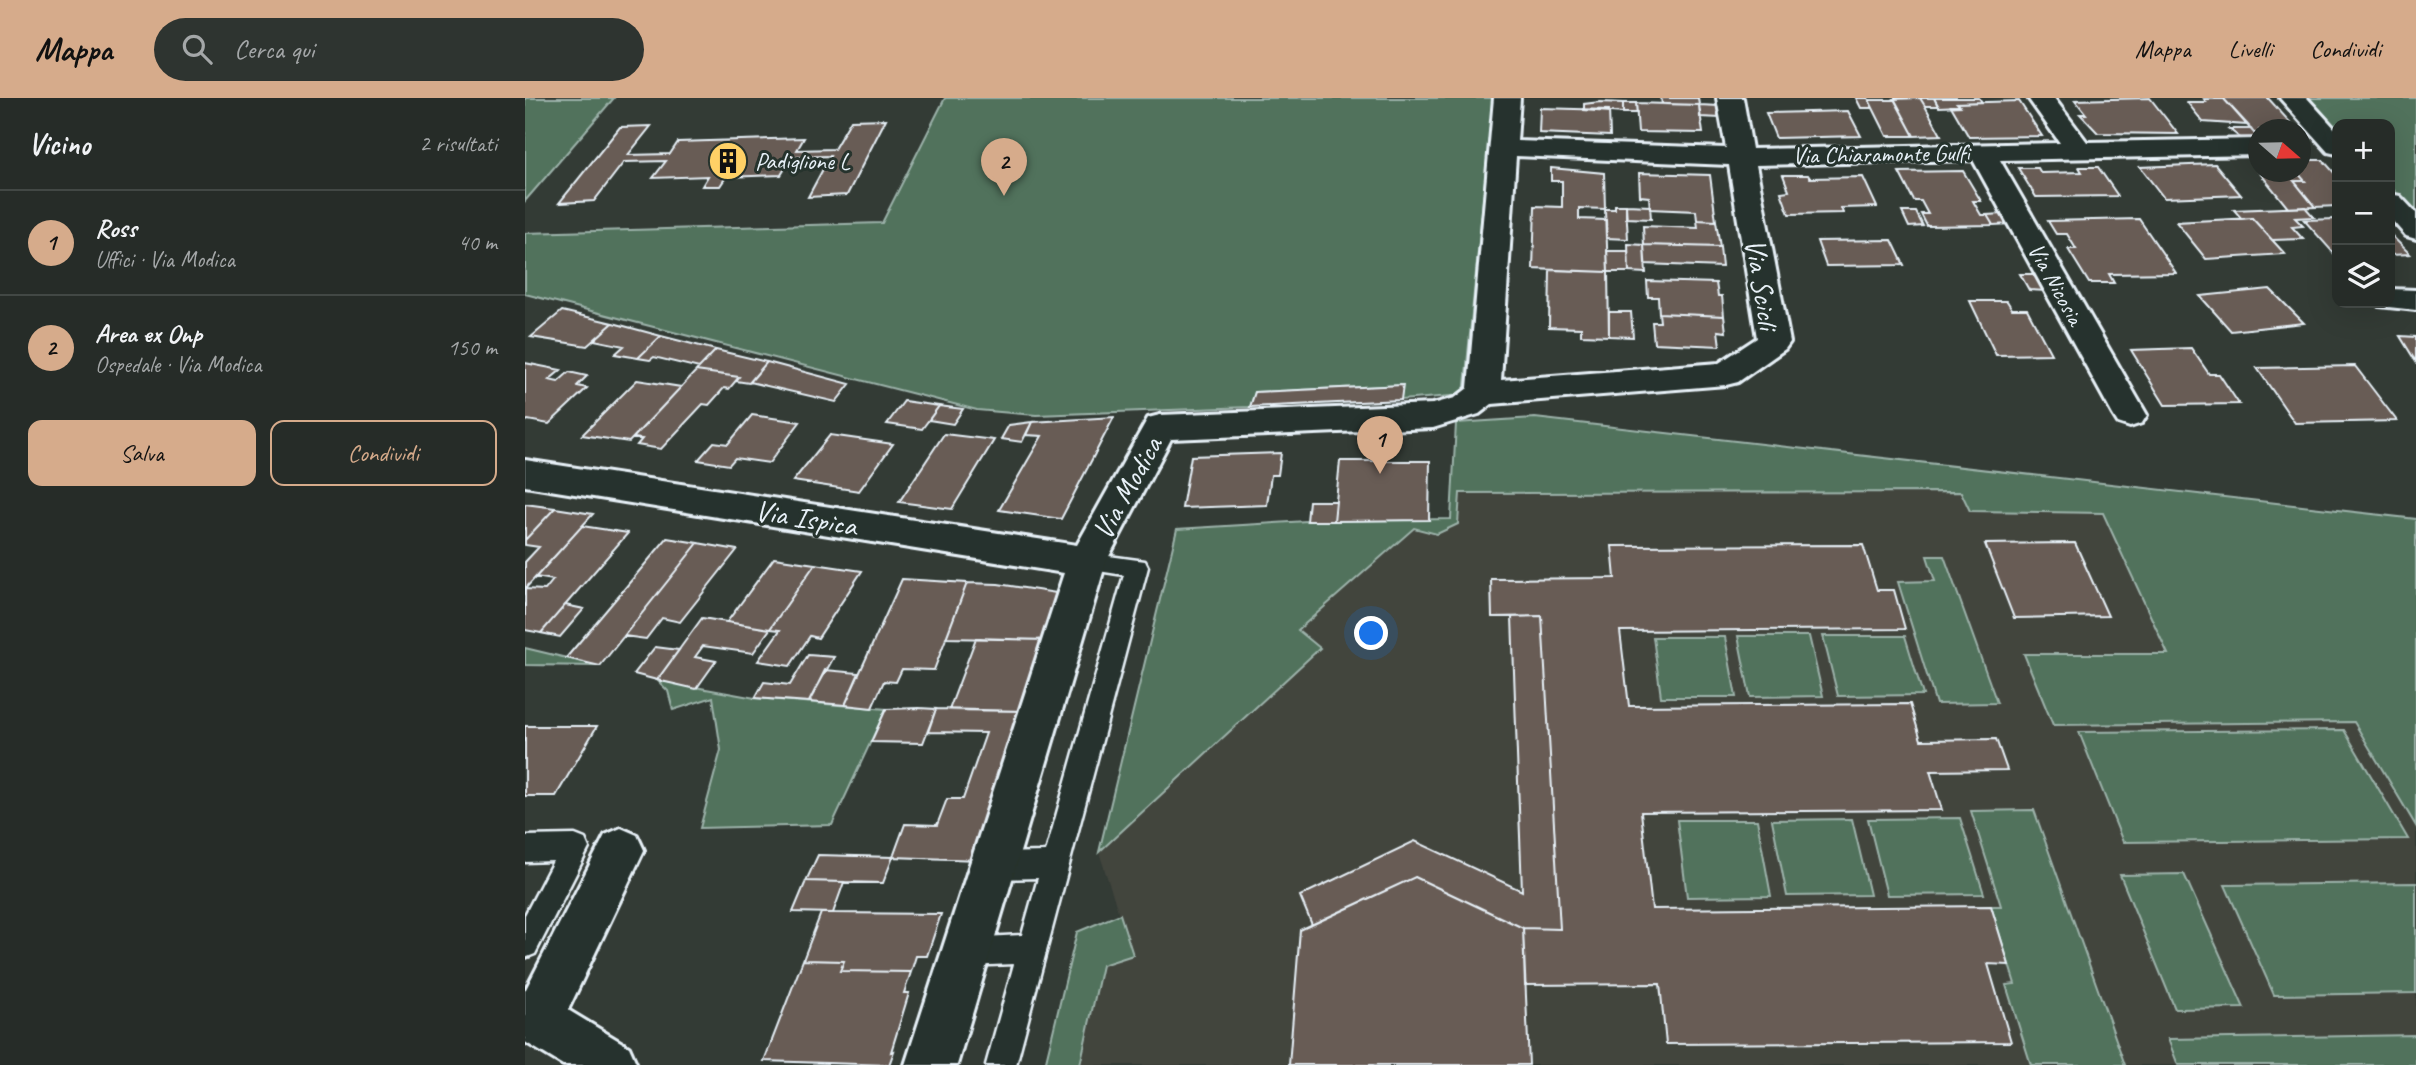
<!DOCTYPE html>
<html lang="it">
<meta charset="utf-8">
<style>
:root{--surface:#262c28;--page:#2e3430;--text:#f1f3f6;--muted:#a4a7a8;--line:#424845;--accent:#d6ab8b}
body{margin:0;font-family:Caveat,sans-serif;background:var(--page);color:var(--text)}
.controls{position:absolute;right:21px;top:21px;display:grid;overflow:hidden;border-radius:14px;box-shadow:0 7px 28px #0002}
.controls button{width:63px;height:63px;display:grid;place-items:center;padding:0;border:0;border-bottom:2px solid var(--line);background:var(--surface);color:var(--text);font:35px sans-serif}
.compass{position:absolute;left:1723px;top:21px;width:63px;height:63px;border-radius:50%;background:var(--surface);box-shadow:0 7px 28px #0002;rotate:110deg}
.you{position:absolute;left:847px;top:536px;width:24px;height:24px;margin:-18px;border:5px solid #fff;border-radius:50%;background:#1a73e8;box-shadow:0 0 0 10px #1a73e833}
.badge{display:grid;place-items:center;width:46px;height:46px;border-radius:50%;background:var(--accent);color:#111;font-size:23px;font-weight:700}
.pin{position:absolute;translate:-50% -58px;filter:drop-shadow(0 2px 4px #0008)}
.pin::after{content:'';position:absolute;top:37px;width:24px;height:21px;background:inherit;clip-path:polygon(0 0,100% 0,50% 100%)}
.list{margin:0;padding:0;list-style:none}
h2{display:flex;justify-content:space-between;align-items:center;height:91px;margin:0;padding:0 28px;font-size:30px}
h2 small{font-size:23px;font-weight:400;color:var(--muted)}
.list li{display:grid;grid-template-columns:46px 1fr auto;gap:21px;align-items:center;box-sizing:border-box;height:105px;padding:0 28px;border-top:2px solid var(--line)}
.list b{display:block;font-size:26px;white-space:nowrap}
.list p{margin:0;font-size:23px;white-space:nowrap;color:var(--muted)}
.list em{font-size:23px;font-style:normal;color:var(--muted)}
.actions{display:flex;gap:14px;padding:21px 28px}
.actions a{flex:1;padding:16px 0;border:2px solid var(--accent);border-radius:14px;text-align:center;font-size:24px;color:var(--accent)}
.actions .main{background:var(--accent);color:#111}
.icon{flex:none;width:38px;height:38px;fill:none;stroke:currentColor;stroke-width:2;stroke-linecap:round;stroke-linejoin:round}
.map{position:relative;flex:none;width:1891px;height:967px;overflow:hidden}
header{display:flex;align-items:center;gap:42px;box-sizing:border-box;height:98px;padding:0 35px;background:var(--accent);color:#111}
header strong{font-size:33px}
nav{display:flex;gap:38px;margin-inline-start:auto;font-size:24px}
.search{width:490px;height:63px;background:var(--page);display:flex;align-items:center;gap:18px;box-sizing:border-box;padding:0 24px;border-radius:38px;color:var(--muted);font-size:26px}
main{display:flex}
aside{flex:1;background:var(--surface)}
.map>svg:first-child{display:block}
.built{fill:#43453e}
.green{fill:#51725b;stroke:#9cb2aa;stroke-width:2}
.building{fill:#675b54;stroke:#e8f1f8;stroke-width:2}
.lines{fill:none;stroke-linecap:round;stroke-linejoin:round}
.service-casing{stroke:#e8f1f8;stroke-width:5}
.minor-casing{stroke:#e8f1f8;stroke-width:6}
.service{fill:#26332d;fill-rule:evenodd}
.minor{fill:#26332d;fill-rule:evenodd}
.labels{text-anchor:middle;stroke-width:6;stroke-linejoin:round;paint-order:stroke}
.far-street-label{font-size:24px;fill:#e8f1f8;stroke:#26332d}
.far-poi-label{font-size:24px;fill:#e8f1f8;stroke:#26332d;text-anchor:start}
.street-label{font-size:30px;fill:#e8f1f8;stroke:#26332d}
</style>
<header>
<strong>Mappa</strong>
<div class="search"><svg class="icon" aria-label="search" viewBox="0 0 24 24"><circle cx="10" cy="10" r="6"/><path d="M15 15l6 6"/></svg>Cerca qui</div>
<nav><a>Mappa</a><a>Livelli</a><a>Condividi</a></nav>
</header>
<main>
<aside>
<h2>Vicino<small>2 risultati</small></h2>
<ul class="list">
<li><span class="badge">1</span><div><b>Ross</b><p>Uffici · Via Modica</p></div><em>40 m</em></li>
<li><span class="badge">2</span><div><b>Area ex Onp</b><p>Ospedale · Via Modica</p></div><em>150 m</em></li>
</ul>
<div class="actions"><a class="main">Salva</a><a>Condividi</a></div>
</aside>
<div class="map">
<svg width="1891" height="967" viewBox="0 0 1891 967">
<rect width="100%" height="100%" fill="#333b35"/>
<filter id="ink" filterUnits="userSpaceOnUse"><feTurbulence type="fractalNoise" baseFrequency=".0143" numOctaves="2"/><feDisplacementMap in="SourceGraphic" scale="14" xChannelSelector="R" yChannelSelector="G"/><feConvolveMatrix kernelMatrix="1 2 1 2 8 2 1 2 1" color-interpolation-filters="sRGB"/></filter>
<g filter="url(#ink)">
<path class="built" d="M 1010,320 L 1891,421 L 1891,967 L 520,967 L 552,834 L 594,816 L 574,754 L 652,431 L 782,423 L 926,421 L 931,325 Z"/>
<path class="green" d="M 0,0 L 89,0 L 0,103 Z
M 420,0 L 968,0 L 939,297 L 876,302 L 877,287 L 730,294 L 725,309 L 511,317 L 452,312 L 0,196 L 0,135 L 357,125 Z
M 1783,0 L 1891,0 L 1891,117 L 1865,88 L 1865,26 L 1812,26 L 1812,31 Z
M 1010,320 L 1891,421 L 1891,728 L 1829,624 L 1528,627 L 1499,556 L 1643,556 L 1578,415 L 1445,413 L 1436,394 L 935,395 L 933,426 L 912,436 L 889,430 L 773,532 L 795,550 L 574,754 L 652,431 L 782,423 L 926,421 L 931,325 Z
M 1402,458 L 1419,458 L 1472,605 L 1411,606 L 1373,484 L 1410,483 Z
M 1213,538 L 1284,538 L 1298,598 L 1225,599 Z
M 1298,538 L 1380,538 L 1398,597 L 1313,598 Z
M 1128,539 L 1200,539 L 1211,599 L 1136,599 Z
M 0,550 L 75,568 L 0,567 Z
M 132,582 L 230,600 L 361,611 L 307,727 L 175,730 L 196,652 L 188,599 L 148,612 L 143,593 Z
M 1819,632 L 1883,741 L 1598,744 L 1554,634 Z
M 1509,712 L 1600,967 L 1506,967 L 1481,887 L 1490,886 L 1466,808 L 1476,808 L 1446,713 Z
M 1435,720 L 1459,796 L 1362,797 L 1343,721 Z
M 1327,721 L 1345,797 L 1262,798 L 1247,722 Z
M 1152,722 L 1232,722 L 1246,798 L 1162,799 Z
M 1659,776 L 1719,910 L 1650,911 L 1595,777 Z
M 1891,785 L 1891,895 L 1749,897 L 1700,787 Z
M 595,816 L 608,857 L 577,867 L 555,967 L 520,967 L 552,834 Z
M 1891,937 L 1891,967 L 1653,967 L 1643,941 Z"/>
<path class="building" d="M 1136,0 L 1173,0 L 1174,7 L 1137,6 Z
M 1331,0 L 1343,0 L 1348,10 L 1336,10 Z
M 1369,0 L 1409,0 L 1413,8 L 1400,8 L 1395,0 Z
M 1395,0 L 1400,8 L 1416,37 L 1389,38 L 1369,1 Z
M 1409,0 L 1454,0 L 1457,4 L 1432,5 L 1435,8 L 1414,9 Z
M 1625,0 L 1653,36 L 1573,35 L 1555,16 L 1561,16 L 1550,2 Z
M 1698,0 L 1743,0 L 1772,32 L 1734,32 L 1734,35 L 1729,35 Z
M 1679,1 L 1699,1 L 1723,27 L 1678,24 L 1662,4 L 1681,4 Z
M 1344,2 L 1370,2 L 1389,38 L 1362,38 Z
M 1494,3 L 1517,38 L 1444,39 L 1426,8 L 1435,8 L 1432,5 Z
M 1075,4 L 1098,5 L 1098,15 L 1059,12 L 1059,6 Z
M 1098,5 L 1111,5 L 1112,15 L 1098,15 Z
M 1111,5 L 1174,7 L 1178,35 L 1113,34 Z
M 1174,7 L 1194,8 L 1196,20 L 1175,19 Z
M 1015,10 L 1084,12 L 1085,38 L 1014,35 Z
M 1323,13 L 1336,38 L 1251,40 L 1241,15 Z
M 361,21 L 322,97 L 283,99 L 305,58 L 267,59 L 256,77 L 201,79 L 195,88 L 177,88 L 183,78 L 128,80 L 141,63 L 99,64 L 69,103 L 34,105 L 95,29 L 126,28 L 103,57 L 145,56 L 153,44 L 279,40 L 272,52 L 309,51 L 326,22 Z
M 1704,31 L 1726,31 L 1734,42 L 1718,42 Z
M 1776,62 L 1798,62 L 1812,78 L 1812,108 L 1790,109 L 1769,83 L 1780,83 L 1772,74 L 1776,74 Z
M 1690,66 L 1716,97 L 1639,100 L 1615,69 Z
M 1554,69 L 1573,69 L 1593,98 L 1511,99 L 1493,70 L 1513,70 L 1516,75 L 1557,74 Z
M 1026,70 L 1079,75 L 1080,111 L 1054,110 L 1054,121 L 1081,122 L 1083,174 L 1008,171 L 1010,108 L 1037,109 L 1037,83 L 1026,83 Z
M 1438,73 L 1456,103 L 1448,103 L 1456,117 L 1462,117 L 1468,127 L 1402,128 L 1396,116 L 1403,116 L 1396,103 L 1389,103 L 1374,74 Z
M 1734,74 L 1772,74 L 1780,83 L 1769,83 L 1790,109 L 1763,110 Z
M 1114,75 L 1185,77 L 1191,123 L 1172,122 L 1171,113 L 1125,111 L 1124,99 L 1115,98 Z
M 1258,77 L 1283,77 L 1285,80 L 1338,79 L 1352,109 L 1316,110 L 1318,115 L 1264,116 L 1256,94 L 1264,93 Z
M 1090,107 L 1101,107 L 1103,141 L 1081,140 L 1080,111 L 1090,111 Z
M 1101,107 L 1125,108 L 1126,121 L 1101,120 Z
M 1780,109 L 1789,119 L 1770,120 L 1778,128 L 1767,129 L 1778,141 L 1747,142 L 1727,120 L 1717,121 L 1709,112 Z
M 1377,114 L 1391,114 L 1398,128 L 1384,129 Z
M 1479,116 L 1485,126 L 1468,127 L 1462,117 Z
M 1727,120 L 1760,156 L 1681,161 L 1651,124 Z
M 1614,121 L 1651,175 L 1584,176 L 1589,185 L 1564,185 L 1543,151 L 1551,151 L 1542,136 L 1531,136 L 1523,123 Z
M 1812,121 L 1812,159 L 1779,122 Z
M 1172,122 L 1191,123 L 1195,149 L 1119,147 L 1118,128 L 1173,130 Z
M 1865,136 L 1885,156 L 1865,157 Z
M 1367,142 L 1379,167 L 1301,168 L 1292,143 Z
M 1103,146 L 1119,147 L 1121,175 L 1104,174 Z
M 1119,147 L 1195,149 L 1197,169 L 1120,166 Z
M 1082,153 L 1103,153 L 1104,174 L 1083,174 Z
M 1025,172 L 1083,174 L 1084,238 L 1056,237 L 1056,230 L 1024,229 Z
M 1495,176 L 1511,176 L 1521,193 L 1504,192 Z
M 1122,183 L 1191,185 L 1193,198 L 1197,198 L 1199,218 L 1134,215 L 1133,199 L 1123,199 Z
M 1745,191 L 1779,225 L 1706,233 L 1675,198 Z
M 1445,203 L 1482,203 L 1487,211 L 1502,211 L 1526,256 L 1471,257 Z
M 37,213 L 88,225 L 62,248 L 6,239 Z
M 1084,214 L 1106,214 L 1108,239 L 1084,238 Z
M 1134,215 L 1199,218 L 1201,234 L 1193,233 L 1195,248 L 1129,245 L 1127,224 L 1135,224 Z
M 88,225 L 136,238 L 113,260 L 90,256 L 99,248 L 69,242 Z
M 136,238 L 191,252 L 174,270 L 129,259 L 125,262 L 113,260 Z
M 1875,238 L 1891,239 L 1891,264 Z
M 1666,250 L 1684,276 L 1694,276 L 1714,306 L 1640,307 L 1606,252 Z
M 191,252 L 242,264 L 224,285 L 211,283 L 214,279 L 171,273 Z
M 242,264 L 325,286 L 311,304 L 225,284 Z
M 0,265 L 36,272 L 24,282 L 33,284 L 44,274 L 62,278 L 52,288 L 62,290 L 24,326 L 3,322 L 0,324 Z
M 1830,268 L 1872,323 L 1770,325 L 1732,270 Z
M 171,273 L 214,279 L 204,291 L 199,290 L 184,307 L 178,306 L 136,351 L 112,347 L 117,341 L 108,340 Z
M 112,282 L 156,289 L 104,344 L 57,337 Z
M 878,287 L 876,302 L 725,309 L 730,294 Z
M 379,303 L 414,308 L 397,331 L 362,326 Z
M 414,308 L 438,311 L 428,326 L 404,322 Z
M 227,317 L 275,324 L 244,365 L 210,360 L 204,367 L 173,362 L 189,344 L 203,346 Z
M 589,319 L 536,421 L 474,412 L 517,338 L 501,337 L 507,324 Z
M 507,324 L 497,344 L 476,341 L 484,327 Z
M 419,336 L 469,342 L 427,411 L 374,404 Z
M 305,337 L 368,346 L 334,393 L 268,383 Z
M 756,355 L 753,377 L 746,377 L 742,407 L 657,410 L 666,358 Z
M 815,363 L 905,363 L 904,422 L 809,423 Z
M 784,403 L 811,403 L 809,423 L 782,423 Z
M 0,406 L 30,410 L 0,442 Z
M 30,410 L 68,416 L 0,491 L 0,464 L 14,449 L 0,447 L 0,442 Z
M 57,428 L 103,435 L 16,535 L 0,532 L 0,491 L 20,492 L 28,482 L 11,479 Z
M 142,440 L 173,445 L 75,568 L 41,560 Z
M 173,445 L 212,452 L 155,524 L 137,520 L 121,541 L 99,538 Z
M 1550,445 L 1583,518 L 1489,520 L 1460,446 Z
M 1338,447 L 1352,492 L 1369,492 L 1380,531 L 1095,533 L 1104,608 L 1385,606 L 1396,642 L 1471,641 L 1482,672 L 1405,673 L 1417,712 L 1116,714 L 1127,811 L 1466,808 L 1484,867 L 1463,866 L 1486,944 L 1141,946 L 1135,886 L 1000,887 L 998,830 L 1035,831 L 1017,518 L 967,519 L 966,481 L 1090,480 L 1087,448 Z
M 249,460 L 290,466 L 245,531 L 202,524 Z
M 290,466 L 337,473 L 293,540 L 285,538 L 265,568 L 233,563 L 255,532 L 245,531 Z
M 377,481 L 442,485 L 409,572 L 377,571 L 371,584 L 359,583 L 347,610 L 320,607 Z
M 442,485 L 473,486 L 538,496 L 523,542 L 421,540 Z
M 40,507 L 59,511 L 35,539 L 16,535 Z
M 1017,518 L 1035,831 L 998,830 L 890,779 L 787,827 L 775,798 L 890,743 L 997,793 L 987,519 Z
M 177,520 L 245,531 L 228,555 L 178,548 L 170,559 L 191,563 L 171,591 L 132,582 Z
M 451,540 L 523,542 L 501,613 L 424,612 Z
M 130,549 L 154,552 L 132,582 L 109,576 Z
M 283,557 L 309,559 L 284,604 L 230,600 L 239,584 L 265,587 Z
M 300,572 L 334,575 L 320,607 L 284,604 Z
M 361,611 L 394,610 L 411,611 L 398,645 L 346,644 Z
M 411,611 L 501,613 L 454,762 L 368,759 L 380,726 L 412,727 L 422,701 L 438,701 L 461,635 L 403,634 Z
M 0,628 L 72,628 L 31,698 L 0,698 Z
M 293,757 L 368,759 L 358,785 L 281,783 Z
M 890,779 L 998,830 L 1004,967 L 764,967 L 775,832 Z
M 281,783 L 319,784 L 308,815 L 268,814 Z
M 296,815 L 308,815 L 416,816 L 402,858 L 391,858 L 386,874 L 315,873 L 319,863 L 278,862 Z
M 278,862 L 319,863 L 315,873 L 386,874 L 379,895 L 384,895 L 366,954 L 369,953 L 364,967 L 239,963 Z"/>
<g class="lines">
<g class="service-casing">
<path id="service" d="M 562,455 L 620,463 L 623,469 L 491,967 L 461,967 L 489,866 L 441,868 L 431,864 L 427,854 L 431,844 L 441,840 L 497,837 L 513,780 L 468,781 L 458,777 L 454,768 L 458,759 L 468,755 L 521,754 L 599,477 L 554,470 L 551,464 L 554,458 Z
M 50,737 L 60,741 L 64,750 L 10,856 L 0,860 L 0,817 L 28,763 L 0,764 L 0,738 Z"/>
</g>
<g class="minor-casing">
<path id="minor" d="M 969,0 L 995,0 L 992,43 L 1201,50 L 1192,0 L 1218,0 L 1227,51 L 1535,45 L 1503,0 L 1529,0 L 1562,44 L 1734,41 L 1734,57 L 1475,62 L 1622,317 L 1617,325 L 1605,329 L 1593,325 L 1588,317 L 1448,62 L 1231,67 L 1265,244 L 1260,251 L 1213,284 L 1201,287 L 967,306 L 954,316 L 908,330 L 646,341 L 581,464 L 432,967 L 380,967 L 539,475 L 0,388 L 0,362 L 552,447 L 623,320 L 635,317 L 908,306 L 930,300 L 943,290 ZM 991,58 L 1204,67 L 1232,240 L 1194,265 L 976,282 Z
M 1755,0 L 1782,0 L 1812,33 L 1812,56 L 1803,54 Z
M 1865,96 L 1875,98 L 1891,115 L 1891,141 L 1881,138 L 1865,120 Z
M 1865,191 L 1891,192 L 1891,212 L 1854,208 L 1852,205 L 1865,205 Z
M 96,730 L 112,737 L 119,752 L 43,912 L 104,949 L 112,967 L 38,967 L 0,944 L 0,893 L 80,737 Z"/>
</g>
<use href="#service" class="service"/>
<use href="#minor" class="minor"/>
</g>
</g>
<defs>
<g id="building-disc" transform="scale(2.0125)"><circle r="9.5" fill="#ffd166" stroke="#26332d"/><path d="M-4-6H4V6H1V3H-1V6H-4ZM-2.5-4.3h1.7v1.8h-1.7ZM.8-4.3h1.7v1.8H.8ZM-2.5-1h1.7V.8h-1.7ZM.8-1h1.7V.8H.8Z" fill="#111"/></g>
</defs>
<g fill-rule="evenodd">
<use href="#building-disc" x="203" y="63"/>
</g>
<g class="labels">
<g class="far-street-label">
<text transform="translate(1356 56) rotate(-1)" y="8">Via Chiaramonte Gulfi</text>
<text transform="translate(1531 186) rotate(61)" y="8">Via Nicosia</text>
</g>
<g class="far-poi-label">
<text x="230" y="71">Padiglione L</text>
</g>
<g class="street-label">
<text transform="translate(1237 186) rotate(81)" y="10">Via Scicli</text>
<text transform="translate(602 390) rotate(-61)" y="10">Via Modica</text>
<text transform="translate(281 420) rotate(9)" y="10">Via Ispica</text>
</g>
</g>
</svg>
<div class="controls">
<button>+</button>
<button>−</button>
<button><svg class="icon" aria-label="layers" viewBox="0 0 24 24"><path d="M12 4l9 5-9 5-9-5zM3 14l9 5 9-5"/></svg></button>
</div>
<svg class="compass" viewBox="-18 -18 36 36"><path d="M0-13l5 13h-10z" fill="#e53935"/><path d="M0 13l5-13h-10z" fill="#a4a7a8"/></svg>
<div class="you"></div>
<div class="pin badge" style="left:855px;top:376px">1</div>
<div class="pin badge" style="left:479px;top:98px">2</div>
</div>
</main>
